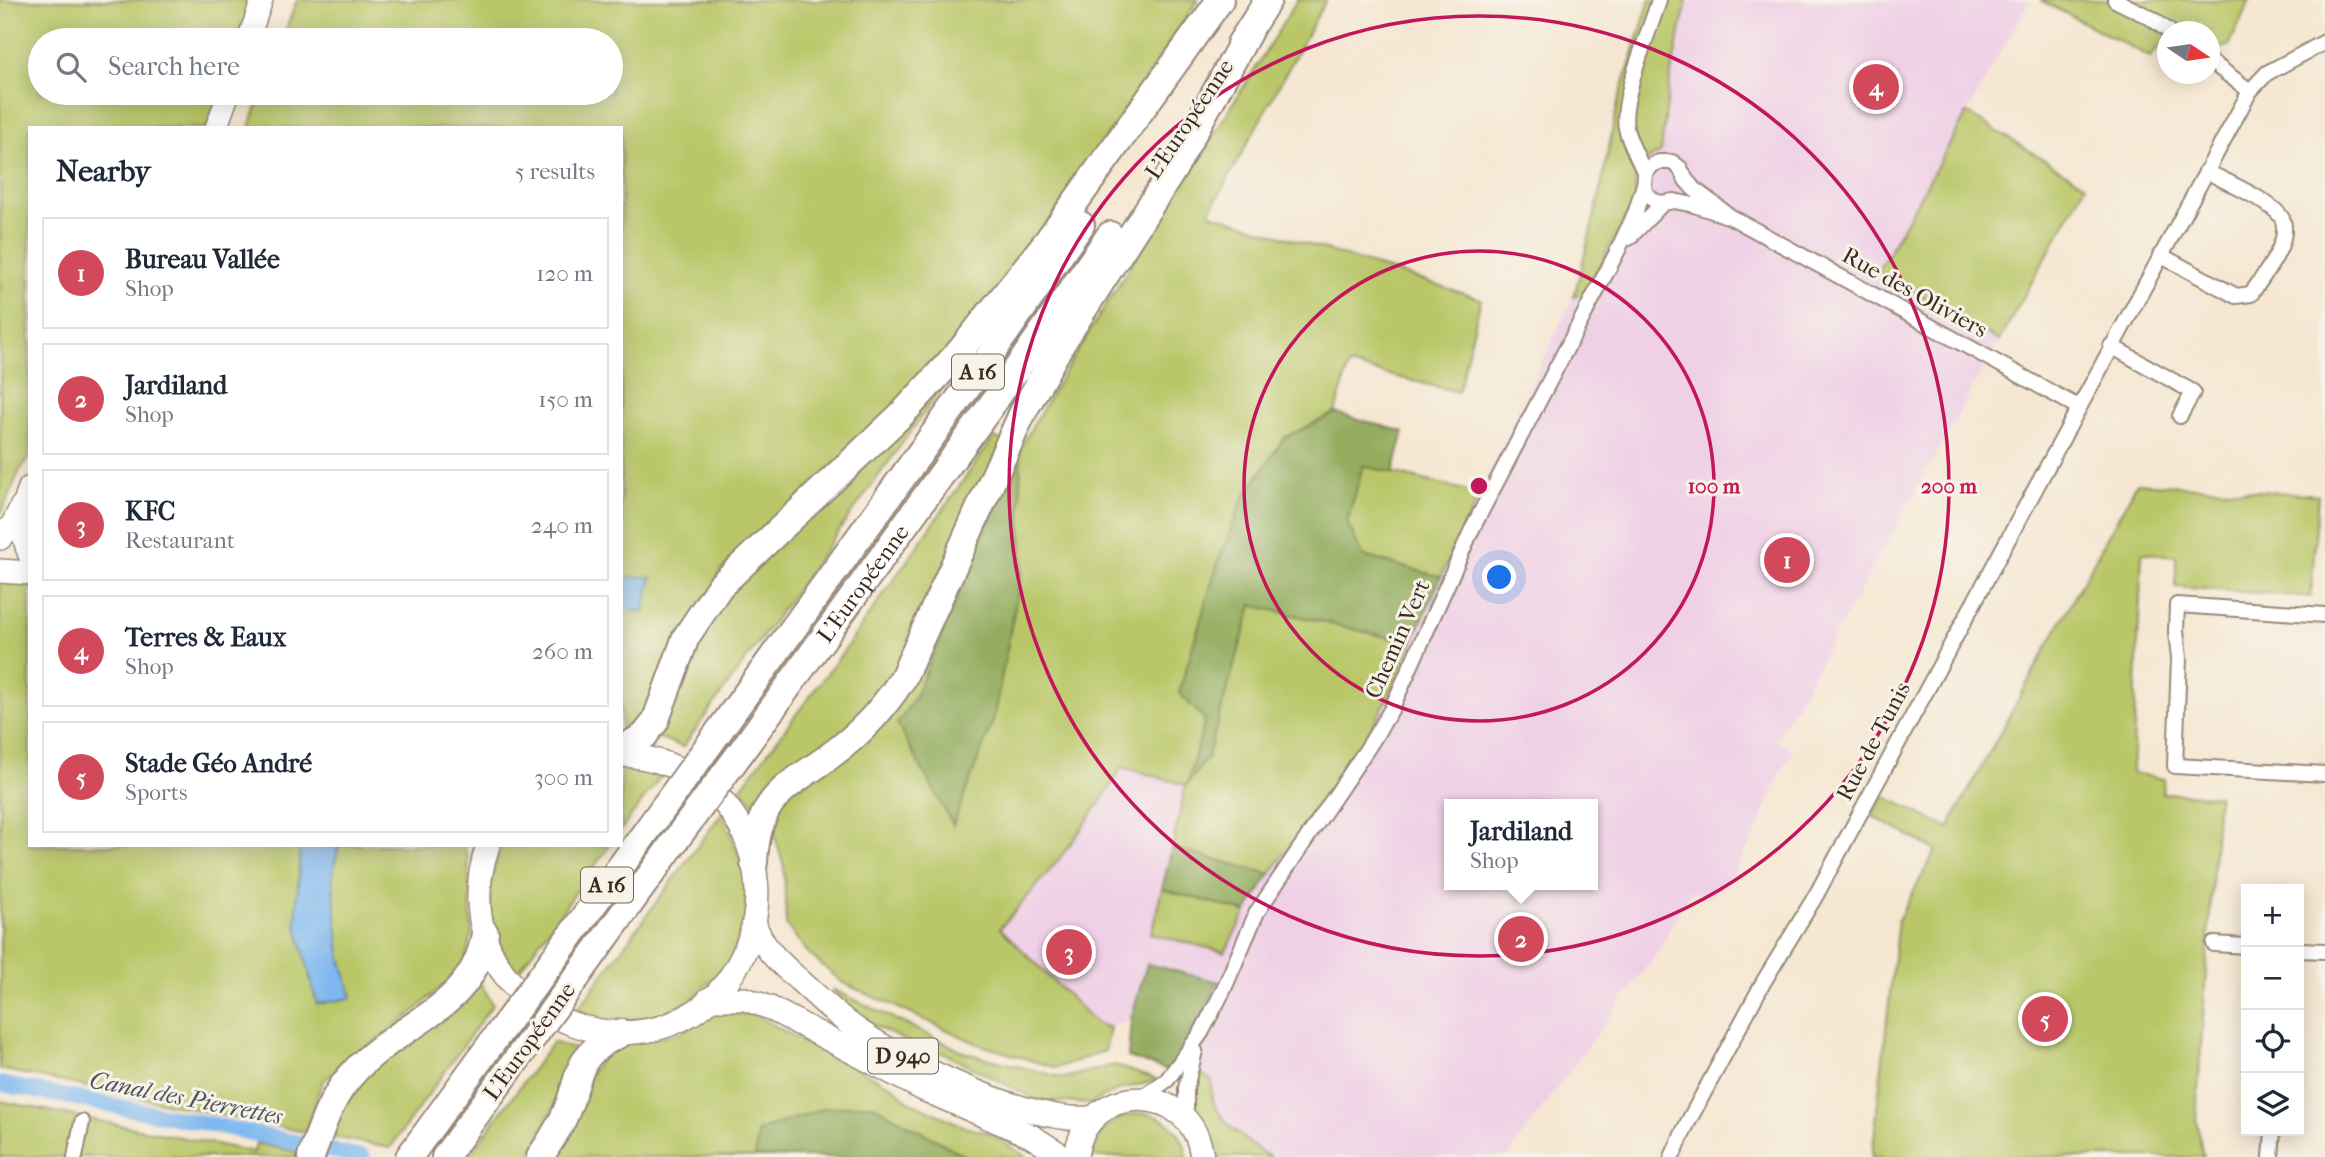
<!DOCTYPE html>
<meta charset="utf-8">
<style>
:root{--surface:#fff;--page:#f2f2f3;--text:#1f2937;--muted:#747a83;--line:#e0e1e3;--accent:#d1495b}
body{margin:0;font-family:"IM FELL French Canon",serif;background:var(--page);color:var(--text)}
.controls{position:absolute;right:21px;bottom:21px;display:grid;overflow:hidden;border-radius:0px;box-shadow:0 4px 18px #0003}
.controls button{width:63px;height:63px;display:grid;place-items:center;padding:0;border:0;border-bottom:2px solid var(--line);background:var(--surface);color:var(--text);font:35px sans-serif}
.compass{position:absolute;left:2157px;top:21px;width:63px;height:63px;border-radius:50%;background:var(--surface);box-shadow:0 4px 18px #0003;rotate:103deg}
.you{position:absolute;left:1500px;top:578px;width:24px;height:24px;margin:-18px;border:5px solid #fff;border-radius:50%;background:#1a73e8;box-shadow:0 0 0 10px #1a73e833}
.badge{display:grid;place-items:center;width:46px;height:46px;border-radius:50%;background:var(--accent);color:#fff;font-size:23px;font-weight:700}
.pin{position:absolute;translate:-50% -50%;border:4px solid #fff;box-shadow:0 2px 7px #0006}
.popup{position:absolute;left:1444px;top:799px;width:154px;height:91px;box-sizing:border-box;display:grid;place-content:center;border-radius:0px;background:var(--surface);filter:drop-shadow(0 2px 5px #0005);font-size:23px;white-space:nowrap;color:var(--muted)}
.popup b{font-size:26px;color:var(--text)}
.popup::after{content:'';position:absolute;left:50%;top:100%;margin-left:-14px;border:14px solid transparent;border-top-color:var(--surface)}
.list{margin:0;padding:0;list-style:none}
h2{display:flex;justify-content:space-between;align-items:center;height:91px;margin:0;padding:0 28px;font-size:30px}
h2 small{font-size:23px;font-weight:400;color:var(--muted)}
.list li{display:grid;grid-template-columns:46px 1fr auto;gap:21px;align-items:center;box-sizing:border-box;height:112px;margin:0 14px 14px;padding:0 14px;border:2px solid var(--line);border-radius:0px}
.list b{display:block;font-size:26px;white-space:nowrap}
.list p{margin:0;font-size:23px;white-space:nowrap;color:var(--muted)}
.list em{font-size:23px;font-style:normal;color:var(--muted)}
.icon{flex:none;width:38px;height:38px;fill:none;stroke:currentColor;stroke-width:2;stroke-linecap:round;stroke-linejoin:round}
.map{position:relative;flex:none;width:2325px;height:1157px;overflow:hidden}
.search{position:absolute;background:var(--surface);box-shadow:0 4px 18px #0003;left:28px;top:28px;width:595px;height:77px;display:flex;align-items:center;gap:18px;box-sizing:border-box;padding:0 24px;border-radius:38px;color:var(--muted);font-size:26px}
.panel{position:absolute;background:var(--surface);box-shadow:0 4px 18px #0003;left:28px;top:126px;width:595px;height:721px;border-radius:0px}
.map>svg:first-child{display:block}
.built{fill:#efd0e6;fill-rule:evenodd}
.green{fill:#bac769;stroke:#7a7844;stroke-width:2;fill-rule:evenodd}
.forest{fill:#93ac5d;stroke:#676b3e;stroke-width:2}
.water{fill:#7eb8ef;stroke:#5c7186;stroke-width:2}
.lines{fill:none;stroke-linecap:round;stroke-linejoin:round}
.canal{stroke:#7eb8ef;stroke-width:16}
.street-casing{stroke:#988878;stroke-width:18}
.secondary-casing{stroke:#988878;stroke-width:24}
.primary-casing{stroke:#988878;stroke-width:26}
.highway-casing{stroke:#988878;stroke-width:30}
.street{stroke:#fff;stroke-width:14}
.secondary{stroke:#fff;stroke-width:21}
.primary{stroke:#fff;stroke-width:23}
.highway{stroke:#fff;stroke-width:26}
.highway-bridge-casing{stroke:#988878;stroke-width:30;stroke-linecap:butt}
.highway-bridge{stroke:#fff;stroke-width:26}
.ring{fill:none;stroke:#c2185b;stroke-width:3.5}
.labels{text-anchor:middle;stroke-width:6;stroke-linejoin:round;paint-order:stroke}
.shield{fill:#f7f3e8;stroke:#73665b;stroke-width:2}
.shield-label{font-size:21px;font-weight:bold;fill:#3b2a1e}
.street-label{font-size:23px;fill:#3b2a1e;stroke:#f7f3e8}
.water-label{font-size:24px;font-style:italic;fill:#4f555d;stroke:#f7f3e8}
.centre{fill:#c2185b;stroke:#f7f3e8;stroke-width:3.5}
.ring-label{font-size:21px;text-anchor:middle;font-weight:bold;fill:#c2185b;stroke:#f7f3e8;stroke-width:6;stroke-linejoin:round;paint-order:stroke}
</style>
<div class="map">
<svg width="2325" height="1157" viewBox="0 0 2325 1157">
<rect width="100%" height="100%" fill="#f7f3e8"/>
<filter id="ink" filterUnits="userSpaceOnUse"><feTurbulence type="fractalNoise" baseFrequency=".0143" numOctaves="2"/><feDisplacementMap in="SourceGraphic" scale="14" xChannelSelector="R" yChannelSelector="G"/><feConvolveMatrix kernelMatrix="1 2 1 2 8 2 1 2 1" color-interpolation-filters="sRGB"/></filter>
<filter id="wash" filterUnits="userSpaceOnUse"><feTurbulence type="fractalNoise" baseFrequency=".00686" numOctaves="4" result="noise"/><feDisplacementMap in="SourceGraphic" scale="28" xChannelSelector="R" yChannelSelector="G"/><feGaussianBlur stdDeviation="1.57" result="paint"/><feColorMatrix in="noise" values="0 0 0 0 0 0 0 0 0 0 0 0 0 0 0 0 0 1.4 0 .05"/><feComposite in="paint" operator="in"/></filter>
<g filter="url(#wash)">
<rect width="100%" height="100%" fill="#f5e7d2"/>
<path class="built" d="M 1687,0 L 2030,0 L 1878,271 L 1999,341 L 1776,741 L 1794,750 L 1781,771 L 1753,840 L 1729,879 L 1709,898 L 1691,891 L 1658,951 L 1515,1145 L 1509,1157 L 1271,1157 L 1260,1151 L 1221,1117 L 1212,1097 L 1212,1081 L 1177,1058 L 1218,982 L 1147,964 L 1131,1019 L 1110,1028 L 1096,1023 L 1000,928 L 1051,871 L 1099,807 L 1122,767 L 1187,785 L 1151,934 L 1225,951 L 1252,902 L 1361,745 L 1388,698 L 1450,555 L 1560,324 L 1574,297 L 1584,294 L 1635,201 L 1635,184 L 1640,165 L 1661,152 L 1670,78 ZM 1449,804 L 1593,804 L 1593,885 L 1449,885 Z"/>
<path class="green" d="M 0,0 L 253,0 L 239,40 L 40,40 L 40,93 L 219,93 L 207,128 L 30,128 L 30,456 L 19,472 L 0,516 Z
M 297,0 L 1198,0 L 1021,264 L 901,403 L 721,570 L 650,718 L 639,720 L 621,733 L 621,128 L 249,128 L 262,93 L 611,93 L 611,40 L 282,40 Z
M 1297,0 L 1326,0 L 1209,213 L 1481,299 L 1458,392 L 1349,365 L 1335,413 L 1284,438 L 1243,499 L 1218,562 L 1179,693 L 1205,719 L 1188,783 L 1207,758 L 1252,605 L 1412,643 L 1388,698 L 1361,745 L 1270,874 L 1172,848 L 1186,785 L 1122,767 C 1088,826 1046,877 1000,928 L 1096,1023 L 1110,1028 L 1105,1051 L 1056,1068 L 978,1044 L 843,983 L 809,954 L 786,925 L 784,867 L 772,826 L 741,788 L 843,652 L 994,437 L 1020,448 C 1107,295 1207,151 1297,0 ZM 1019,451 L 953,823 L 898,725 L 915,697 Z
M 1650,0 L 1687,0 L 1670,78 L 1661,152 L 1640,165 L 1635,184 L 1635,201 L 1584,294 L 1574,297 L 1598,202 L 1618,102 Z
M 2040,0 L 2250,0 L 2229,46 L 2214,49 L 2210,46 L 2210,32 L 2184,31 L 2176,27 L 2173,31 L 2168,32 L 2167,39 L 2150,57 Z
M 1967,113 L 2086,185 L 1999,341 L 1878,271 Z
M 957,367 L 683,747 L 655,736 L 688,649 L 720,598 Z
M 1363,465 L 1480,494 L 1441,577 L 1363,556 L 1347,522 Z
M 2137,483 L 2318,495 L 2311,597 L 2176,587 L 2176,556 L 2142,553 L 2132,773 L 2164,779 L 2162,793 L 2218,796 L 2196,1119 L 2203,1157 L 1872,1157 L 1898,920 L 1936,850 L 1872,816 L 1884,796 L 1948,828 Z
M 0,577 L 30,582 L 30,845 L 463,845 L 468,858 L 472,933 L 464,966 L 414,1012 L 323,1081 L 305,1132 L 0,1069 Z
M 621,765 L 664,772 L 621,830 Z
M 722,813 L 746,873 L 746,916 L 731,961 L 690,1001 L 653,1018 L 606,1020 L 574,1014 Z
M 501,845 L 610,845 L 517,973 C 511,964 503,954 499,944 C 484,910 490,879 501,845 Z
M 1162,889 L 1246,912 L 1225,952 L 1151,934 Z
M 479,981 L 493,1004 L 390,1148 L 327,1136 L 343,1094 Z
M 832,989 L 966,1053 L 1064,1078 L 1114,1065 L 1158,1080 L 1117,1090 L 1089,1104 L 1037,1100 L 946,1054 L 923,1049 L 857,1018 Z
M 712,1013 L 754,1014 L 814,1048 L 894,1087 L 907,1100 L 967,1128 L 987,1132 L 1027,1157 L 967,1157 L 871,1104 L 758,1131 L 755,1157 L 554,1157 L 582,1084 L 614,1043 L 640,1041 L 679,1033 Z
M 553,1042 L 581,1051 L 529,1157 L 468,1157 Z
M 1202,1074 L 1212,1081 C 1212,1087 1211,1093 1212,1098 C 1218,1120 1251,1147 1271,1157 L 1212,1157 L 1191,1095 Z
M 0,1101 L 254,1152 L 256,1143 L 319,1157 L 0,1157 Z
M 1141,1113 C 1166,1115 1184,1132 1187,1157 L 1092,1157 C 1096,1131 1115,1115 1141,1113 Z"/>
<path class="forest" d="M 1335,413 L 1404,432 L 1393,473 L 1363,466 L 1347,522 L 1363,556 L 1441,577 L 1412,643 L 1252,605 L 1207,758 L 1187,785 L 1205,719 L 1179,693 L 1218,562 L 1243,499 L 1284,438 Z
M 1020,448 L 1022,570 L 993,721 L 953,825 L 897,724 L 915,697 Z
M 1172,848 L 1270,874 L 1246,912 L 1162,889 Z
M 1147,964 L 1219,982 L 1177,1058 L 1167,1070 L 1128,1057 L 1131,1019 Z
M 871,1104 L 967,1157 L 755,1157 L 758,1131 L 825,1108 Z"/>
<path class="water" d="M 621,577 L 652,577 L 644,611 L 621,612 Z
M 300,845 L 339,845 L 332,875 L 340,954 L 352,998 L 317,1004 L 296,923 Z"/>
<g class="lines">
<path class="canal" d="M 0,1084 L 205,1123 L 362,1157"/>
</g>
</g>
<g filter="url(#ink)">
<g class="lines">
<g class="street-casing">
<path id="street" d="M 2115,0 L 2151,18 L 2170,32
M 2210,61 L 2250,91
M 1645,174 C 1639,159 1629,143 1626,128 C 1620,98 1650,31 1659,0
M 1731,217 L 1694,205 L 1674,201 L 1663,203 L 1656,202 L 1647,195 L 1644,188 L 1645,174 L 1652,165 L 1659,162 L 1672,162 L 1680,168 L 1686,180 L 1694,189 L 1731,217 L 2078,407
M 1629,238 L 1663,203
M 2160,255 L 2236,296 L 2251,294 C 2263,276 2290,244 2283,221 C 2279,204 2222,180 2206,171
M 2111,346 L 2193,392 L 2180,416
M 2325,615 L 2177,605 L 2176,631 L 2179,658 L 2175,766 L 2325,774
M 2214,944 L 2246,946
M 2299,950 L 2325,951
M 1140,1099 L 1167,1080 L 1201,1033 L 1223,991 L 1257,912 L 1369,746 L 1391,710 L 1473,527 L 1617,252 L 1636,211 L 1644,184
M 1186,1120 L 1186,1088 L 1195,1051
M 75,1157 L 82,1122
M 1672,1157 L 1687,1124 L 1764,981 L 1815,897 L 2250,91 L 2267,73 L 2325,42
M 2271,1157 L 2273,1131"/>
</g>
<g class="secondary-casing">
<path id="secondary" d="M 248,40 L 262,0
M 216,128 L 229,93"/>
</g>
<g class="primary-casing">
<path id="primary" d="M 30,488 C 21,510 21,533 30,555
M 0,538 L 12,526 L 22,506
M 0,571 L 30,573
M 488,845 C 428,1021 683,1112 748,943 C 762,906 759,865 742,830 C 719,784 671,757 621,755
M 754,921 C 760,946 780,963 799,980 C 816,995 833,1012 852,1026 C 899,1061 1036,1128 1095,1117
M 709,999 L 745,999 L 770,1008 L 923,1089 L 1031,1136 L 1064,1157
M 1076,1157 C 1085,1080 1193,1080 1202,1157"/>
</g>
<g class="highway-casing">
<g id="highway">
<path d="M 1240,44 L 1268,0"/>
<path d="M 717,734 L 972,381 L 1081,225"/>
<path d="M 621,749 L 644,736 L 655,722 L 686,637 L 720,586 L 903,413 L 961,350 L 1048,240 L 1220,0"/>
<path id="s1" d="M 741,752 L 988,410 L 1110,235"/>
<path d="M 754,863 C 757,791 790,788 839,749 C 865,729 886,705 903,678 L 1023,412 L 1060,346 L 1173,170 L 1250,29"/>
<path d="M 553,960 L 661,811"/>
<path d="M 577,977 L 683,830"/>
<path d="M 311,1157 C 322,1126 331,1096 354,1072 C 399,1022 475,1009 485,933"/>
<path d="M 409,1157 L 496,1037"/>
<path d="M 445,1157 L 520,1055"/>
<path d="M 540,1157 C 548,1145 556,1132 563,1119 C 583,1077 571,1055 622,1033"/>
</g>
</g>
<use href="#street" class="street"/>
<use href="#secondary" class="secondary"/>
<use href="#primary" class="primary"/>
<use href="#highway" class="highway"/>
<g class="highway-bridge-casing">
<path id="highway-bridge" d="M 661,811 L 717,734
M 683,830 L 741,752
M 496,1037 L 553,960
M 520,1055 L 577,977"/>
</g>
<use href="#highway-bridge" class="highway-bridge"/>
</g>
</g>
<g class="ring">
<circle cx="1479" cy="486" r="235"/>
<circle cx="1479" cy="486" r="470"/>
</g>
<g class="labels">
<g class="shield">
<rect x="952" y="354.5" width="52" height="35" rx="5"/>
<rect x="581" y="867.5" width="52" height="35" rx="5"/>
<rect x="868" y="1038.5" width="70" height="35" rx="5"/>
</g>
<g class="shield-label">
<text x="978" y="379">A 16</text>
<text x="607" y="892">A 16</text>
<text x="903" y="1063">D 940</text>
</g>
<g class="street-label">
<text transform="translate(1189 119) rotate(-56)" y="8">L'Européenne</text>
<text transform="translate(1915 292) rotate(29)" y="8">Rue des Oliviers</text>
<text dy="8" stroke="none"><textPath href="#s1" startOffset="208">L'Européenne</textPath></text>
<text transform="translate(1397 639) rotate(-66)" y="8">Chemin Vert</text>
<text transform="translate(1873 741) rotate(-62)" y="8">Rue de Tunis</text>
<text transform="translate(529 1041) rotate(-54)" y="8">L'Européenne</text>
</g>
<g class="water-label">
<text transform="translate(186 1098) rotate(11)" y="8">Canal des Pierrettes</text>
</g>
</g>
<circle cx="1479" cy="486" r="10" class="centre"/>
<g class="ring-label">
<text x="1714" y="493">100 m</text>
<text x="1949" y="493">200 m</text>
</g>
</svg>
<div class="controls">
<button>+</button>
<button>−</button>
<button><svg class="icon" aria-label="locate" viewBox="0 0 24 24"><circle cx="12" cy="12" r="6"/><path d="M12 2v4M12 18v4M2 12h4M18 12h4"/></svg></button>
<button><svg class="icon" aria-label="layers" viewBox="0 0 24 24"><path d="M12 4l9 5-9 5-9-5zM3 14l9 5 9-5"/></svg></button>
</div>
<svg class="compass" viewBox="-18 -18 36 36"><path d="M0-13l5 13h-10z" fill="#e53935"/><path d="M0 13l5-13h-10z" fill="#747a83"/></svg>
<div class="you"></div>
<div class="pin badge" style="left:1787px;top:560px">1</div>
<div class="pin badge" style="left:1521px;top:939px">2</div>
<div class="popup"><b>Jardiland</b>Shop</div>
<div class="pin badge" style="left:1069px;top:952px">3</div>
<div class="pin badge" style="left:1876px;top:87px">4</div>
<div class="pin badge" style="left:2045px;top:1019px">5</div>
<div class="search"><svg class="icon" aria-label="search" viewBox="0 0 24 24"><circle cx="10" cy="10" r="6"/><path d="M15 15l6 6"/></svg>Search here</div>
<section class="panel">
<h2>Nearby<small>5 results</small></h2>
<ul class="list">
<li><span class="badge">1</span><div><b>Bureau Vallée</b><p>Shop</p></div><em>120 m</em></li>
<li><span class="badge">2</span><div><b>Jardiland</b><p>Shop</p></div><em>150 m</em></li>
<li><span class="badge">3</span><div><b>KFC</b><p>Restaurant</p></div><em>240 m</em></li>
<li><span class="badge">4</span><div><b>Terres &amp; Eaux</b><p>Shop</p></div><em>260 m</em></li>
<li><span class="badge">5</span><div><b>Stade Géo André</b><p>Sports</p></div><em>300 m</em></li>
</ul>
</section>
</div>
